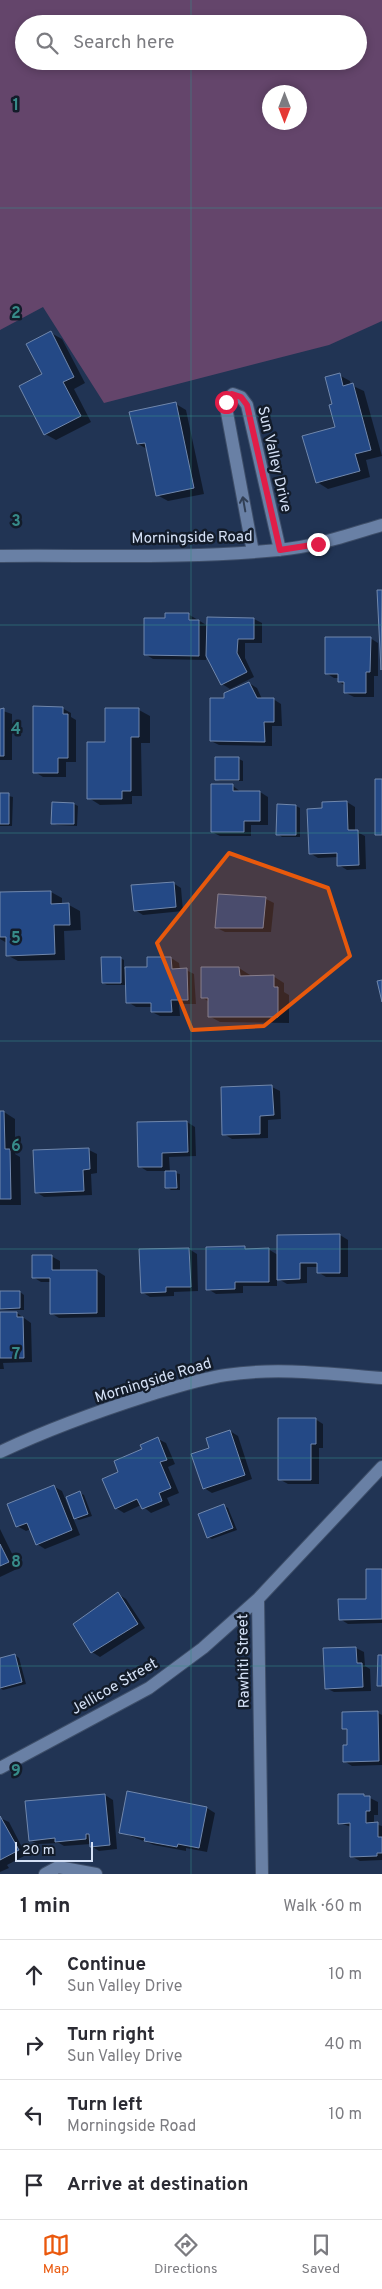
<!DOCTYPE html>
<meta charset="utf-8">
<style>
:root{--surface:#fff;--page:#f2f2f3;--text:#2b2b33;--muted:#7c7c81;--line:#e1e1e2;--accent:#ea580c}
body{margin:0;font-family:Overpass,sans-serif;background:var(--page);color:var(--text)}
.compass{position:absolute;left:262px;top:85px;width:45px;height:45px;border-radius:50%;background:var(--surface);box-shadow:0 2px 8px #0003;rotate:180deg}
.scale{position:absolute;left:15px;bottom:12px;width:78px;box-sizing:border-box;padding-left:5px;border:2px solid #d5e1f6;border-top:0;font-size:14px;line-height:18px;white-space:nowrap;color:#d5e1f6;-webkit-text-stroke:4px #131c2a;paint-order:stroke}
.stop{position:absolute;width:15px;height:15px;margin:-11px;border:4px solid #e11d48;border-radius:50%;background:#fff}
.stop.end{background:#e11d48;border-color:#fff;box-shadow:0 1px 5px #0008}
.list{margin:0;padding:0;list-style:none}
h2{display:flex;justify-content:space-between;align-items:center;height:65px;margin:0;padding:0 20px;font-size:21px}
h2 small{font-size:16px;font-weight:400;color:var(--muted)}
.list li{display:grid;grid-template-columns:32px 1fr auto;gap:15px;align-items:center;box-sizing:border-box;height:70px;padding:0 20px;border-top:1px solid var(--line)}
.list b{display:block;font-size:19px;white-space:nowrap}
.list p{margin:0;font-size:16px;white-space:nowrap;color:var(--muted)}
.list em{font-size:16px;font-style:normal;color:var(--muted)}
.icon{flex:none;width:28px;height:28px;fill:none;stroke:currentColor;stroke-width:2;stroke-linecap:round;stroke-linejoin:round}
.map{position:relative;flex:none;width:382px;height:1874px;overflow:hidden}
.search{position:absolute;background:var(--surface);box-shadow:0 2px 8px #0003;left:15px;right:15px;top:15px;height:55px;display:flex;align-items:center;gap:12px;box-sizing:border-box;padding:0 18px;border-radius:28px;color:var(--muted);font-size:19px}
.sheet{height:345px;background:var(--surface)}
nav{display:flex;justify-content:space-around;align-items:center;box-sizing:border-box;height:70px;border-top:1px solid var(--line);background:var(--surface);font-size:14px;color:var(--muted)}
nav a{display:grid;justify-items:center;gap:2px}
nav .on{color:var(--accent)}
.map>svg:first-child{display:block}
.green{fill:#64456b;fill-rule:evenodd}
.shadow{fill:#0007}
.building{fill:#244986;stroke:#7087ac}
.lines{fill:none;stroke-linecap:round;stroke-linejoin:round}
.street-casing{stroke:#3e4e69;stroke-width:14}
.street{stroke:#6980a5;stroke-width:12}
.oneway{stroke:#313f55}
.route{stroke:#e11d48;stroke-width:6}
.marked{fill:#e8590c;fill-opacity:0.2;stroke:#e8590c;stroke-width:4;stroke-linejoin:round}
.grid{fill:none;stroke:#378b89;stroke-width:1;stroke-opacity:0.55}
.labels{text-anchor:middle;stroke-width:5;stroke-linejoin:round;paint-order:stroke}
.street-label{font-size:15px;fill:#d5e1f6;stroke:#131c2a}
.grid-label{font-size:16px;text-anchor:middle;font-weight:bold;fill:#378b89;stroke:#131c2a;stroke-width:5;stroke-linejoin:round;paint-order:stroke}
</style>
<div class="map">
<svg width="382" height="1874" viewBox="0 0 382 1874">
<rect width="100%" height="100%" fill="#213454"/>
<path class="green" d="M 0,0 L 382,0 L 382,321 L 329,345 L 104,403 L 43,307 L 0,330 ZM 24,24 L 358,24 L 358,61 L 24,61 ZM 270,92 L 300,92 L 300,122 L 270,122 Z"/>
<path class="shadow" d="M 51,333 L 62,339 L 85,383 L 74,389 L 91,422 L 56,440 L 45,434 L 44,375 Z
M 339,375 L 350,381 L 351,385 L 364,391 L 382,456 L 366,460 L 370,477 L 328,489 L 317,482 L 337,427 L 334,405 Z
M 176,404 L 186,410 L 204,494 L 168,501 L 157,495 L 147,449 L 138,444 Z
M 379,591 L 382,591 L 382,669 Z
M 188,614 L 208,626 L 208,618 L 254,619 L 262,623 L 262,643 L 245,643 L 245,658 L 254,677 L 230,689 L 222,684 L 207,653 L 206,660 L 153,659 L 145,654 L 167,620 Z
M 370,638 L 378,643 L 378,676 L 374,676 L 374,697 L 354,697 L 346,693 L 346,686 L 339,682 L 339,678 L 334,678 L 326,673 Z
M 249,683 L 257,688 L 262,699 L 273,699 L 281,704 L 282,726 L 272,726 L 272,746 L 219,745 L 211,741 L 226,699 Z
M 62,708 L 71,713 L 71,717 L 76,720 L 76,762 L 66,762 L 66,777 L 43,777 L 35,772 Z
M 0,710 L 12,714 L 12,760 L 0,760 Z
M 139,710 L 150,716 L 150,743 L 141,743 L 142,796 L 132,796 L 132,804 L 100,805 L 89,798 L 107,743 Z
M 239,759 L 243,761 L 243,781 L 220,781 L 216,779 Z
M 233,786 L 241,792 L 260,792 L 268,797 L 268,825 L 251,825 L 251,836 L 220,836 L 212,832 Z
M 0,794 L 13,797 L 12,826 L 0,826 Z
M 347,802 L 355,807 L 355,831 L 365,836 L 366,869 L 347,870 L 339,865 L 338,857 L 318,858 L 310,853 L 323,809 Z
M 53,804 L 74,804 L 78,806 L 77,826 L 57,825 L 53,823 Z
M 278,805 L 296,806 L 300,808 L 300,837 L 282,837 L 278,834 Z
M 173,883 L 181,888 L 183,911 L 143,915 L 135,910 Z
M 51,892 L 62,898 L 62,905 L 69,905 L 80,911 L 81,930 L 64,931 L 65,960 L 18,961 L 7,955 L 7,943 L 0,939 L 0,894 Z
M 219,895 L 266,899 L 274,903 L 271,932 L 225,932 L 217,928 Z
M 120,958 L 124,960 L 124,969 L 148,968 L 148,959 L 171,958 L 179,963 L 180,970 L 186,970 L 194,974 L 196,1004 L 179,1004 L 180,1016 L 160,1016 L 152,1012 L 152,1007 L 136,1007 L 128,1002 L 127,985 L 107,985 L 103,983 Z
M 239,968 L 250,975 L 250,977 L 273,976 L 284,983 L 284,992 L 289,995 L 289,1023 L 220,1022 L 209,1016 L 209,1002 L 202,997 Z
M 272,1087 L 280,1091 L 281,1119 L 268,1120 L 268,1138 L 232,1139 L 224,1134 L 222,1088 Z
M 4,1112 L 15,1119 L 15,1154 L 20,1157 L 21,1205 L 0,1205 L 0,1113 Z
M 187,1122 L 195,1127 L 196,1156 L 169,1157 L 170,1172 L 180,1174 L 180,1190 L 171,1190 L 167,1187 L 166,1171 L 147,1171 L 139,1166 Z
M 89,1150 L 97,1154 L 97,1173 L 91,1174 L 92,1195 L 44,1197 L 36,1192 Z
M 340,1235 L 348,1240 L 348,1277 L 326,1277 L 318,1272 L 318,1267 L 307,1267 L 307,1283 L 287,1284 L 277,1278 L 277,1286 L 243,1286 L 243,1293 L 216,1294 L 208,1289 L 268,1249 L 278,1255 Z
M 189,1249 L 197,1254 L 198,1291 L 174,1292 L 174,1296 L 150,1297 L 142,1292 L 140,1250 Z
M 51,1256 L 60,1261 L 60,1271 L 97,1271 L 105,1276 L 105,1317 L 59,1318 L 51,1313 L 51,1282 L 41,1282 L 33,1277 Z
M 20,1292 L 24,1295 L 24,1310 L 0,1310 L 0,1293 Z
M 17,1313 L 31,1323 L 32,1362 L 3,1363 L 4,1369 L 0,1369 L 0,1314 Z
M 315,1419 L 323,1424 L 323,1448 L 319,1448 L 319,1484 L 288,1484 L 279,1479 Z
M 230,1431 L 238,1436 L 252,1479 L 212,1493 L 204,1488 L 211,1449 Z
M 158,1439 L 166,1443 L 175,1464 L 168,1467 L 179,1493 L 167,1498 L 170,1505 L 151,1513 L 141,1505 L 124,1513 L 116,1508 L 120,1473 Z
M 53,1486 L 62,1491 L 80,1535 L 45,1549 L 37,1544 L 31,1529 L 26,1531 L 17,1526 Z
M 80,1493 L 84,1495 L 92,1516 L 79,1520 L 75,1518 Z
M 224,1506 L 228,1508 L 237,1530 L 212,1539 L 208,1537 Z
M 0,1529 L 19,1568 L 0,1577 Z
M 382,1571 L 382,1623 L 348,1624 L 340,1619 L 368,1600 Z
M 118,1594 L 126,1599 L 145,1628 L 100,1657 L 92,1652 Z
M 356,1648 L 364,1652 L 365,1666 L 370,1669 L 371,1691 L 334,1692 L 326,1688 L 325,1649 Z
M 15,1655 L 19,1658 L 26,1684 L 3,1690 L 0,1688 L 0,1659 Z
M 378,1713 L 382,1715 L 382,1765 L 352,1766 L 344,1761 L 349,1746 L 347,1730 L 344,1728 Z
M 128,1793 L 207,1808 L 215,1813 L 207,1852 L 186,1848 L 186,1851 L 154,1845 L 120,1832 Z
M 105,1795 L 113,1800 L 117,1849 L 99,1851 L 91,1846 L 91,1844 L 64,1846 L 59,1843 L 38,1844 L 30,1840 L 27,1802 Z
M 364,1795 L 378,1802 L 378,1815 L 374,1815 L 374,1824 L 382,1826 L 382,1860 L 360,1861 L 351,1856 L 351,1827 L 340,1823 Z
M 0,1818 L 9,1822 L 26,1855 L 7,1865 L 9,1868 L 0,1872 Z"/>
<path class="building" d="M 51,331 L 74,377 L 63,382 L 81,416 L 44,435 L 19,386 L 42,374 L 26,344 Z
M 340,373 L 343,386 L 353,383 L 371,450 L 355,454 L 360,471 L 316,483 L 302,436 L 335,427 L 329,405 L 332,404 L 325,377 Z
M 176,402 L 194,488 L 156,496 L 145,443 L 137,444 L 129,412 Z
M 377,590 L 382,590 L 381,670 Z
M 165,613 L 189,613 L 189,620 L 199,620 L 199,656 L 144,655 L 144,618 L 165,618 Z
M 207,617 L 254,618 L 254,639 L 238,639 L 237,653 L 247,672 L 221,685 L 206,656 Z
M 325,637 L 371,637 L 370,672 L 366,672 L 366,693 L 344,693 L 344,682 L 338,682 L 338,674 L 325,674 Z
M 249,682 L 257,698 L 274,698 L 274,722 L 264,722 L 265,742 L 210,741 L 210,698 L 224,698 L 224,693 Z
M 33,706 L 63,707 L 63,714 L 68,714 L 68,758 L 58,758 L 58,773 L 33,773 Z
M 4,708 L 4,756 L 0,756 L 0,709 Z
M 105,708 L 139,708 L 139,737 L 131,737 L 131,791 L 122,791 L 122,799 L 87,799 L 87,742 L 105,742 Z
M 215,757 L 239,757 L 239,780 L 215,780 Z
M 375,779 L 382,779 L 382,835 L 375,835 Z
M 211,784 L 233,784 L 233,791 L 260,791 L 260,821 L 244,821 L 244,832 L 211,832 Z
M 0,793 L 9,793 L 9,824 L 0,824 Z
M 347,801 L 348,830 L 358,830 L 359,865 L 337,866 L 337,853 L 309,854 L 307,809 L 322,808 L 322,802 Z
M 52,802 L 74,803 L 74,824 L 51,824 Z
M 277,804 L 296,805 L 296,835 L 276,835 Z
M 174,882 L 176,907 L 134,911 L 131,885 Z
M 51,891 L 51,904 L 69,903 L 70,925 L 54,925 L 55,954 L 6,956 L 6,937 L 0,937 L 0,892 Z
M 218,894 L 266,897 L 263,928 L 215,928 Z
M 101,957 L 121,957 L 121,983 L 102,983 Z
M 147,957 L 171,957 L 172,969 L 187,968 L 188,1000 L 171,1000 L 172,1012 L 151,1012 L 151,1003 L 126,1003 L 125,967 L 147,967 Z
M 201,967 L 239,967 L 240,976 L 274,975 L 274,987 L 278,987 L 278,1017 L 208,1017 L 208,998 L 201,998 Z
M 382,980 L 382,1002 L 377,981 Z
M 272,1085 L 274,1115 L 260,1116 L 260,1134 L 222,1135 L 221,1087 Z
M 0,1111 L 4,1111 L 5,1149 L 10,1149 L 11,1199 L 0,1199 Z
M 187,1121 L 188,1152 L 162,1153 L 162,1167 L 138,1167 L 137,1122 Z
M 89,1148 L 90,1169 L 83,1170 L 84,1191 L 35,1193 L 33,1150 Z
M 165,1171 L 176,1171 L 177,1188 L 165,1188 Z
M 340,1234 L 340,1273 L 317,1273 L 317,1263 L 300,1263 L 300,1279 L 277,1280 L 277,1235 Z
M 245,1246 L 245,1249 L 269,1248 L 269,1282 L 235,1282 L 235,1289 L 206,1290 L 206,1247 Z
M 189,1248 L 191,1287 L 166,1287 L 166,1292 L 141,1293 L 139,1249 Z
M 32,1255 L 52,1255 L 52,1270 L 97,1270 L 97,1313 L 50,1314 L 50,1278 L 32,1278 Z
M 0,1291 L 20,1291 L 20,1308 L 0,1309 Z
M 0,1312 L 17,1312 L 17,1317 L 23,1317 L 24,1358 L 0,1358 Z
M 278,1418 L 316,1418 L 316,1444 L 311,1444 L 311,1480 L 278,1480 Z
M 230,1430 L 245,1475 L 203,1489 L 191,1454 L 209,1448 L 206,1438 Z
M 158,1437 L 167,1460 L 160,1462 L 171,1488 L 159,1493 L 162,1501 L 142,1509 L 137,1499 L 115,1509 L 102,1479 L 118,1472 L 114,1461 L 142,1449 L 140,1445 Z
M 54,1485 L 72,1530 L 36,1545 L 27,1523 L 16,1527 L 7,1504 Z
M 80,1491 L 88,1514 L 74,1519 L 66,1497 Z
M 224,1504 L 233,1528 L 207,1538 L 198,1514 Z
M 0,1544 L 9,1562 L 0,1566 Z
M 366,1569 L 382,1569 L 382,1619 L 339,1620 L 338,1599 L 366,1599 Z
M 118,1592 L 138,1624 L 91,1653 L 73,1624 Z
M 356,1647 L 357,1663 L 362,1663 L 363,1687 L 325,1689 L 323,1648 Z
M 15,1654 L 22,1682 L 0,1688 L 0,1658 Z
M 378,1655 L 382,1655 L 382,1686 L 377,1686 Z
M 378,1711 L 379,1761 L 343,1762 L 343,1745 L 347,1745 L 347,1729 L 342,1729 L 342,1712 Z
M 127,1791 L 207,1807 L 199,1848 L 178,1844 L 177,1847 L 144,1841 L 145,1838 L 119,1833 Z
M 105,1794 L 110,1845 L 90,1847 L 89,1834 L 86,1834 L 86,1839 L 55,1842 L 55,1838 L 29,1841 L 25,1801 Z
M 338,1794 L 364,1794 L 364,1796 L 370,1796 L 370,1811 L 366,1811 L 366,1823 L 378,1822 L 378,1837 L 382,1837 L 382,1853 L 377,1853 L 377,1856 L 350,1857 L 350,1823 L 338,1824 Z
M 0,1816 L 19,1850 L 0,1860 Z"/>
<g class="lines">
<g class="street-casing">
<path id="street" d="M 253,552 L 225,402 L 233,394 L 241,397 L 247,405 L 280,550
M 0,556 C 92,555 186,559 278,550 C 314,547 348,535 382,525
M 0,1452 C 47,1430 96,1412 146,1396 C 172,1388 199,1379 226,1375 C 277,1367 331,1374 382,1378
M 0,1768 L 149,1688 L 203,1648 L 258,1599
M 45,1874 L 58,1867 L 96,1874
M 262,1874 L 258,1599 L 382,1467"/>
</g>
<use href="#street" class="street"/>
</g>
<defs><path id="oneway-shaft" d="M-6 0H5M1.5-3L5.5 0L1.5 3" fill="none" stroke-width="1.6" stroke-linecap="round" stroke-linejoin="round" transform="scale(1.25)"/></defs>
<use class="oneway" href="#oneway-shaft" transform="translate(244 504) rotate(-100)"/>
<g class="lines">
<path class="route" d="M 226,402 L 232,394 L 241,397 L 247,405 L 280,550 L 318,544"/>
</g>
<path class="marked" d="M 229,853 L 328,888 L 350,956 L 264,1026 L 192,1030 L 157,943 Z"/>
<path class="grid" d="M 191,0 L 191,24M 191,61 L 191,1874M 0,208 L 382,208M 0,416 L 382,416M 0,625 L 382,625M 0,833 L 382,833M 0,1041 L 382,1041M 0,1249 L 382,1249M 0,1458 L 382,1458M 0,1666 L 382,1666"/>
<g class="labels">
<g class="street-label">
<text transform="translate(275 459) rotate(77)" y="5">Sun Valley Drive</text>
<text transform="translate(192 537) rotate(-1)" y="5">Morningside Road</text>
<text transform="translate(153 1380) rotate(-17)" y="5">Morningside Road</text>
<text transform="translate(243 1661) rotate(-91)" y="5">Rawhiti Street</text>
<text transform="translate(114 1686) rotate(-30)" y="5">Jellicoe Street</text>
</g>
</g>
<g class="grid-label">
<text x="16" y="110">1</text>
<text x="16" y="318">2</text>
<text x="16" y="526">3</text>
<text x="16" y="734">4</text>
<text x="16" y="943">5</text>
<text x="16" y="1151">6</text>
<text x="16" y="1359">7</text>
<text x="16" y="1567">8</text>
<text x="16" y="1776">9</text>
</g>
</svg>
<svg class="compass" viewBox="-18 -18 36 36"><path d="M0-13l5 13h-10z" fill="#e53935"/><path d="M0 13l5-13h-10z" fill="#7c7c81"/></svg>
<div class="scale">20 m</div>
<div class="stop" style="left:226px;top:402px"></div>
<div class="stop end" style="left:318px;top:544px"></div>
<div class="search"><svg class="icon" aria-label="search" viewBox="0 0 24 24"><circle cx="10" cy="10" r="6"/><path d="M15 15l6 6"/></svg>Search here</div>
</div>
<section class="sheet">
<h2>1 min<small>Walk · 60 m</small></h2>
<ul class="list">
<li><svg class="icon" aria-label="ahead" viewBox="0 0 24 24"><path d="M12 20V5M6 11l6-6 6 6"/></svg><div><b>Continue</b><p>Sun Valley Drive</p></div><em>10 m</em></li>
<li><svg class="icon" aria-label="right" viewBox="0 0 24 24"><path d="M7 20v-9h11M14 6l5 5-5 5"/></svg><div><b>Turn right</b><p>Sun Valley Drive</p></div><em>40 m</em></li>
<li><svg class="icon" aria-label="left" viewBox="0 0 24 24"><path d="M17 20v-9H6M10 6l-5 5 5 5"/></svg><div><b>Turn left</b><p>Morningside Road</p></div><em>10 m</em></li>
<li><svg class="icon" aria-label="arrive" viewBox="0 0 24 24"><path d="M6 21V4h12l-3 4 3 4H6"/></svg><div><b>Arrive at destination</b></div></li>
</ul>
</section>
<nav>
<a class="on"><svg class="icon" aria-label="map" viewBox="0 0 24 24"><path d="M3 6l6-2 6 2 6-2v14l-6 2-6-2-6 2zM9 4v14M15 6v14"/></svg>Map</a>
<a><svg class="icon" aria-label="directions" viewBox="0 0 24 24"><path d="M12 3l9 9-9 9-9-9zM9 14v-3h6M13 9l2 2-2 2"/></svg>Directions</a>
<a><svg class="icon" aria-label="saved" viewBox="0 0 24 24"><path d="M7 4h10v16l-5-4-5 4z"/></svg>Saved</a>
</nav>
